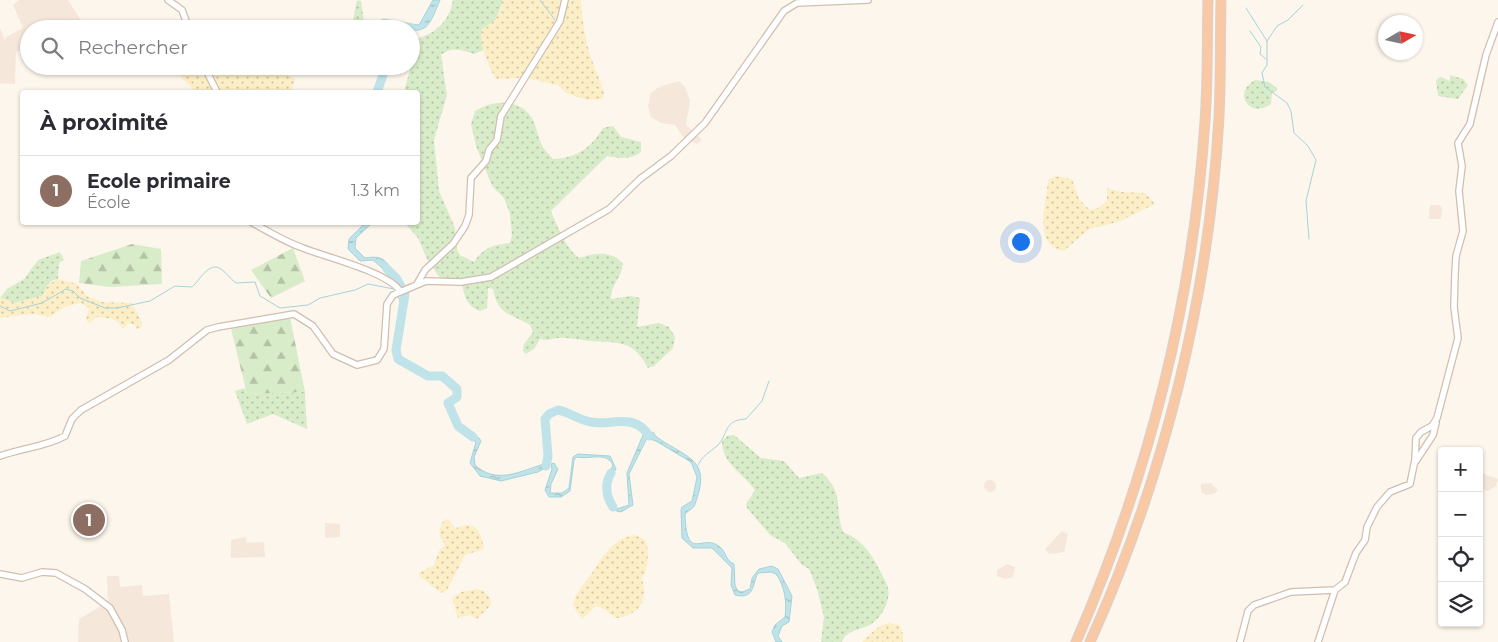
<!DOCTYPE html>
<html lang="fr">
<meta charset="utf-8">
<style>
:root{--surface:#fff;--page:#f7f7f7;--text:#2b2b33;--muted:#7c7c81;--line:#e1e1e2;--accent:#db2777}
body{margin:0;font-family:Montserrat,sans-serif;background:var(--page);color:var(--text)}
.controls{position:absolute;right:15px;bottom:15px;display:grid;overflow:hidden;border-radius:5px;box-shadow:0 1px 4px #0004}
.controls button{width:45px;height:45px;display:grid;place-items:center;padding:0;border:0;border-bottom:1px solid var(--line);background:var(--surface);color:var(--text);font:25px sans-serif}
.compass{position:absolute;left:1378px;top:15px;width:45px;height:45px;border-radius:50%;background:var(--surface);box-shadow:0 1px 4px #0004;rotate:81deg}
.you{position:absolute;left:1020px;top:241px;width:18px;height:18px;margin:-12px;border:4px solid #fff;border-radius:50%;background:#1a73e8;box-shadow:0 0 0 8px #1a73e833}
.badge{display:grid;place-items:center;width:32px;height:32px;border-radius:50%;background:var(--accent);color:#fff;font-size:16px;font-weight:700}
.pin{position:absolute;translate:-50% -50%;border:2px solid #fff;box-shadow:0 1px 5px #0006}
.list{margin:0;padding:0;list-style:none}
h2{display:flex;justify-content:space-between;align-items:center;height:65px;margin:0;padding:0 20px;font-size:21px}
h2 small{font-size:16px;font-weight:400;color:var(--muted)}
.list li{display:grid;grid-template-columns:32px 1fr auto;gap:15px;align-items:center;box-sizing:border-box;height:70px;padding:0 20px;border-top:1px solid var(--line)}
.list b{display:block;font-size:19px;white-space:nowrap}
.list p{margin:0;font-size:16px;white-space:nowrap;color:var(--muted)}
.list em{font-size:16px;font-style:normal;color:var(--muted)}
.icon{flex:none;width:28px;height:28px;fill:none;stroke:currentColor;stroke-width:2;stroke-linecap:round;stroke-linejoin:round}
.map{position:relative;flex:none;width:1498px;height:642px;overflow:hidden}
.search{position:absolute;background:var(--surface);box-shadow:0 1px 4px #0004;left:20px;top:20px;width:400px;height:55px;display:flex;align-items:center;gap:12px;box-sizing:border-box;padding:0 18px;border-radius:28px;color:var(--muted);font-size:19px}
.panel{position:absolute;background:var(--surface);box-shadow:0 1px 4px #0004;left:20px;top:90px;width:400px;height:135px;border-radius:5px}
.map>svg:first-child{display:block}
.residential{fill:#f5e8da}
.grass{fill:url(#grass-dots)}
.forest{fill:url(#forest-firs)}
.sand{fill:url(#sand-dots)}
.water{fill:url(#water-ripples);stroke:#a5d3da}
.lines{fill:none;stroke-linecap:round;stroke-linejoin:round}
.stream{stroke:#a5d3da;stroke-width:1}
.river{stroke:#bfe3e8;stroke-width:9}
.minor-casing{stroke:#d1beb0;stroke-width:8}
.trunk-casing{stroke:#dad1cd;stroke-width:11}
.minor{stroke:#fff;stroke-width:5.5}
.trunk{stroke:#f9c8a4;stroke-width:9}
</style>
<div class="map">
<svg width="1498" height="642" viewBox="0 0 1498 642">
<defs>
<pattern id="grass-dots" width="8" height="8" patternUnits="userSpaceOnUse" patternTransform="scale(1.25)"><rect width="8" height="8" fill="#d8ecc9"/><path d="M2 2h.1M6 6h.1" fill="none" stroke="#b4c2a5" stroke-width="1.8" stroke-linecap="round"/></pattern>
<pattern id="forest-firs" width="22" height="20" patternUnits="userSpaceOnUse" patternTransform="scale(1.25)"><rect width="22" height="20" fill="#d8ecc9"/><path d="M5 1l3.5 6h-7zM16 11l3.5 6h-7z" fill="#b4c2a5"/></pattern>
<pattern id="sand-dots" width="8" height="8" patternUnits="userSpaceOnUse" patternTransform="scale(1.25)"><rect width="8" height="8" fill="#fcefc7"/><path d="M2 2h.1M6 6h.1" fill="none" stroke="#d1c5a4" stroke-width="1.8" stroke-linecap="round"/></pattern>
<pattern id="water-ripples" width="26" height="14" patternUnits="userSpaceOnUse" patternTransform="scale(1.25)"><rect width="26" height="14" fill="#bfe3e8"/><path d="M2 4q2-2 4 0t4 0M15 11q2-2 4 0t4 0" fill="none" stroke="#a0bbbe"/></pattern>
</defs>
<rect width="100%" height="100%" fill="#fdf6ec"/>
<path class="residential" d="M 19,0 L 68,0 L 82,22 L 91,20 L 94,29 L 29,29 L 29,47 L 16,52 L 15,84 L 0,83 L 0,28 L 5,41 L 6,37 L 23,28 L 13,5 Z
M 679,81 L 685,87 L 690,101 L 686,125 L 702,140 L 697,144 L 684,138 L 675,125 L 661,123 L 651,117 L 648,106 L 651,93 L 659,87 Z
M 1430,205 L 1439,205 L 1442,208 L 1441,219 L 1429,219 Z
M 1481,473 L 1498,479 L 1496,486 L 1488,491 L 1483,490 L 1479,484 Z
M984 486a6 6 0 1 1 12 0a6 6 0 1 1-12 0Z
M 1211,483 L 1218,490 L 1214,494 L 1207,495 L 1201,492 L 1201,484 Z
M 325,523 L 340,524 L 340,537 L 325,538 Z
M 1062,531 L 1068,534 L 1064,552 L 1049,554 L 1045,549 Z
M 246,537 L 247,543 L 264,542 L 265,557 L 231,558 L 231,540 Z
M 1007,564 L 1015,567 L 1013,577 L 1005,579 L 997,576 L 997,570 Z
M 107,576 L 119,576 L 120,587 L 142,585 L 143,596 L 169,594 L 174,642 L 78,642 L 79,619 L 108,602 Z"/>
<path class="grass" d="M 357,0 L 361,1 L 365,29 L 351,29 Z
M 453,0 L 503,0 L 496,20 L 482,29 L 484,50 L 474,54 C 462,50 451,46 441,55 L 447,95 L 434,140 L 439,191 L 455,228 L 457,250 L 460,255 L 474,262 C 484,247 493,245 510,243 L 512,235 L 510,214 L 504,198 L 492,186 L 476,146 L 471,124 L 475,111 C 491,101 515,98 529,114 C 537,123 537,137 543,147 C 545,151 550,155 553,159 C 577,158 591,148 603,128 L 613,126 L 621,137 L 641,142 L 641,152 C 631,160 620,158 607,156 L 551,211 C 558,228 565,247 579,258 C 595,253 612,250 623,264 C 622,278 610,285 611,299 L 631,296 L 640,298 L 637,327 L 659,323 L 669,327 L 675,337 L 673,348 L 654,366 L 648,368 C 633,339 618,343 589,341 C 579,340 569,337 558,338 C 551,339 547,341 540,339 L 534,349 L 526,354 L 523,351 L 524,344 L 533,332 L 530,325 C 509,313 498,315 493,289 L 488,288 L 487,308 L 480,311 C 466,306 465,296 461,282 L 442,281 L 427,259 L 418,238 L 405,223 L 418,222 L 418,92 L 405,92 L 405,87 L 415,53 L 411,50 L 411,40 C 433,36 449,23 453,0 Z
M 1450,75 L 1463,79 L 1468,85 L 1458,99 L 1438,96 L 1436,80 L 1441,77 L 1450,81 Z
M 1255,80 L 1269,82 L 1277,88 L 1277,91 L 1272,93 L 1271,104 C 1251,119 1231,94 1255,80 Z
M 60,252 L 64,260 L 59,263 L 58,279 L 51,281 L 42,296 L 15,303 L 0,298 L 7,289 L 24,279 L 38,260 Z
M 245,388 L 247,394 L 305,392 L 307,429 L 273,414 L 247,424 L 235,391 Z
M 734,435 L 761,458 L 784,461 L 799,478 L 822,473 C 845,494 834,507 843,532 C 860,539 869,550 878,567 C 881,573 886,581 888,588 C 891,602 880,621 867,626 C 858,630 846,631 842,642 L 821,642 L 824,617 L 817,589 L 809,569 L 802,565 L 785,543 L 770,535 L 747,508 L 746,504 L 755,490 C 743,473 722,464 722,441 L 727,436 Z"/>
<path class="forest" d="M 132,244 L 161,249 L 162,284 L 110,287 L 79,283 L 81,261 Z
M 293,248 L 305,281 L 271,298 L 251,270 Z
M 290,317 L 305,392 L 247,394 L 230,325 Z"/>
<path class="sand" d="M 503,0 L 581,0 C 582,24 587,51 597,73 C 600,81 606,90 603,99 L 587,100 L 566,93 L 558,85 L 525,78 L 495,79 C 489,64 478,45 482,29 L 496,20 Z
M 170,66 L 269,66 L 295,79 L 291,92 L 196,92 Z
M 1055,176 L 1072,179 L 1079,199 L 1090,210 L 1098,208 L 1107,201 L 1107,188 L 1121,192 L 1146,193 L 1155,204 L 1118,222 L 1089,229 L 1064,251 C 1031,245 1047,203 1048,180 Z
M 58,279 L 77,284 L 87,296 L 102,302 L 132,303 L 141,320 L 142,327 L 137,329 L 135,325 L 128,323 L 123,329 C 116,316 108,319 96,317 L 89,324 L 86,319 L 89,308 L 81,303 L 67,306 L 50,317 L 33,314 L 0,318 L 0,297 L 15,303 L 42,296 L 45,294 L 46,286 Z
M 445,519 L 449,520 L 455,528 C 460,528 462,525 467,525 C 480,525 482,539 484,549 L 465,555 L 447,590 L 441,593 L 419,576 L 419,573 L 434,565 L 439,551 L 445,544 C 436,536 439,528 445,519 Z
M 635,535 L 645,540 C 650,549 648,569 642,578 C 646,594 645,608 628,615 C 625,617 620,618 617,618 C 609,615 605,607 596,606 L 582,619 L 573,606 C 575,593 582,586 590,576 C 602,559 611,538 635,535 Z
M 477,589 L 484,591 L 490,598 L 491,605 L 477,619 L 469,615 L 458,618 L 452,598 L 461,592 Z
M 888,623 L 899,625 L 903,634 L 903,642 L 862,642 L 877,628 Z"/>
<path class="water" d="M 433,0 L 440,0 C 430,23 428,36 402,28 L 403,23 L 419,25 Z
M 365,223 L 372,223 L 356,238 L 355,248 L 365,258 C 384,255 385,260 396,276 L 395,279 L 373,260 L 360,261 L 348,249 L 349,239 Z
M 465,431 L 479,438 L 481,441 L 474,457 L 475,465 C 496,485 521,471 544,464 L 547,467 L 538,472 L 501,481 L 480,476 L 470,463 L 476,442 L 463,433 Z
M 653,432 C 655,437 660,439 664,442 C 694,460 710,464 695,504 C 693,510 687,510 685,515 C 687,564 702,532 720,547 C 727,553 725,560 734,564 L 735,586 L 738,591 L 742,592 L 750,589 L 752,578 L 759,569 L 772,566 L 778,569 L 792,596 L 789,622 L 782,626 L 778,636 L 782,642 L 776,642 L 772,632 L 775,625 L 785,617 C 787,603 785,586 776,574 L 771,572 L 758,573 C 752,584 755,600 735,595 L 731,585 L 732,568 L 712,548 L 693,548 L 682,538 L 681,510 L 682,507 L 692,501 L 697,477 L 691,462 L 656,441 L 647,438 L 629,474 L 633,505 L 621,512 C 613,511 608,506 609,498 L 617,509 L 629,505 L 627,473 L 643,435 Z
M 578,454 L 610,456 L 616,469 L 608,483 L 605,482 L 613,465 C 606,451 590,460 577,457 L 574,460 L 570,491 L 561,497 L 549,497 L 545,490 L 552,469 L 551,464 L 554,463 L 558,469 L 551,484 L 550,493 L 562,493 L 569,488 L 573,457 Z"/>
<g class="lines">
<path class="stream" d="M 540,0 L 555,20
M 1246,8 L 1267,41 L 1267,65 L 1262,73 L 1265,87 L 1287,103 L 1291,111 L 1294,133 L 1308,146 L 1316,160 L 1306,201 L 1309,239
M 1250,31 L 1261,47 L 1260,54 L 1266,59
M 1267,41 L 1277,26 L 1288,20 L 1303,5
M 398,296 L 402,306
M 0,306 L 10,311 L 42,303 L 66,289 L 73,291 L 80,298 L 105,308 L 117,308 L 150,301 L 175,286 L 192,287 C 200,280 209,261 221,269 C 227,273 230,279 236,283 L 255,282 L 260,296 L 280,308 L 308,305 L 320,298 L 355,290 L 368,284 L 394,289
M 698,465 C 703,455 709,453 717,446 C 729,434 723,420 746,419 L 762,401 L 769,381"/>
<path class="river" d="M 380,29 L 384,23 L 412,28
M 377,92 L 383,75 L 383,66
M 387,269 L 397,279 L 405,294 L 396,350 L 398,359 L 428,376 L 442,376 L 457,389 L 457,397 L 448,403 L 458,426 L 473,437
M 546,466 L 548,456 L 545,419 L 549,414 L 558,410 C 569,412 579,420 591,422 C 610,426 635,412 649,436
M 611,473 C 604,485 606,496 613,507"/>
<g class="minor-casing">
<path id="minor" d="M 168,0 L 182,10 L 189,29
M 204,66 L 217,92
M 251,222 C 268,231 285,242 303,248 C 325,257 388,272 400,291
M 417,284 L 425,270 L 453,244 L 465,226 L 469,215 L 471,178 L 486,161 L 489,150 L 497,140 L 501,116 L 560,21 L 565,0
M 0,456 C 22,448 45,447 65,436 L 72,419 L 81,410 L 169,360 L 207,330 L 218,327 L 294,314 L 313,326 L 333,354 L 357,365 L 377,360 L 384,349 L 387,304 L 393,295 L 426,281 L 461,282 L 491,277 L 609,209 L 640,179 L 671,156 L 705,123 L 784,11 L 797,3 L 868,0
M 1416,461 L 1433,435 L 1436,423
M 0,574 L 22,578 L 42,572 L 56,573 L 85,589 L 110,608 L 122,630 L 125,642
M 1240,642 L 1248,611 L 1254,605 L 1291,592 L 1335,590 L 1345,582 L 1356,553 L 1365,540 L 1367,527 L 1377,507 L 1390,492 L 1410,484 L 1415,460 L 1416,438 L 1421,432 L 1432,426 L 1437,418 L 1458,338 L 1454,307 L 1455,273 L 1456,256 L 1463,231 L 1459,191 L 1462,166 L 1458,143 L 1470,124 L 1486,55 L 1498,22
M 1318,642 L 1335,590"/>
</g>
<g class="trunk-casing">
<path id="trunk" d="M 1076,642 C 1148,477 1193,301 1205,121 C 1208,81 1207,40 1208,0
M 1090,642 C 1164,478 1209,297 1219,117 C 1221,78 1220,39 1221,0"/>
</g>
<use href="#minor" class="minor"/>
<use href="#trunk" class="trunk"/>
</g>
</svg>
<div class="controls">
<button>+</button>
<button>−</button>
<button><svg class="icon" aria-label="locate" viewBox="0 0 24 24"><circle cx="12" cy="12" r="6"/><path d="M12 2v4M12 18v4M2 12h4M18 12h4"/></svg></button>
<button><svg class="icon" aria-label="layers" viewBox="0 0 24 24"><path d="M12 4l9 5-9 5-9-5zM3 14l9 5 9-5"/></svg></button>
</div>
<svg class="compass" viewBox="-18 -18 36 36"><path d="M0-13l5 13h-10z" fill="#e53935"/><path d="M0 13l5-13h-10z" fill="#7c7c81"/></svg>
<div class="you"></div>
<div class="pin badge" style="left:89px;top:520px;background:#8d6e63">1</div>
<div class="search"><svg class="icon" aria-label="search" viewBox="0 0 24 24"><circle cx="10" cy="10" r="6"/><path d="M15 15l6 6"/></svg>Rechercher</div>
<section class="panel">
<h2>À proximité<small></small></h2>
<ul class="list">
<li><span class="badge" style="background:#8d6e63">1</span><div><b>Ecole primaire</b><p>École</p></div><em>1.3 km</em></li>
</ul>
</section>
</div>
